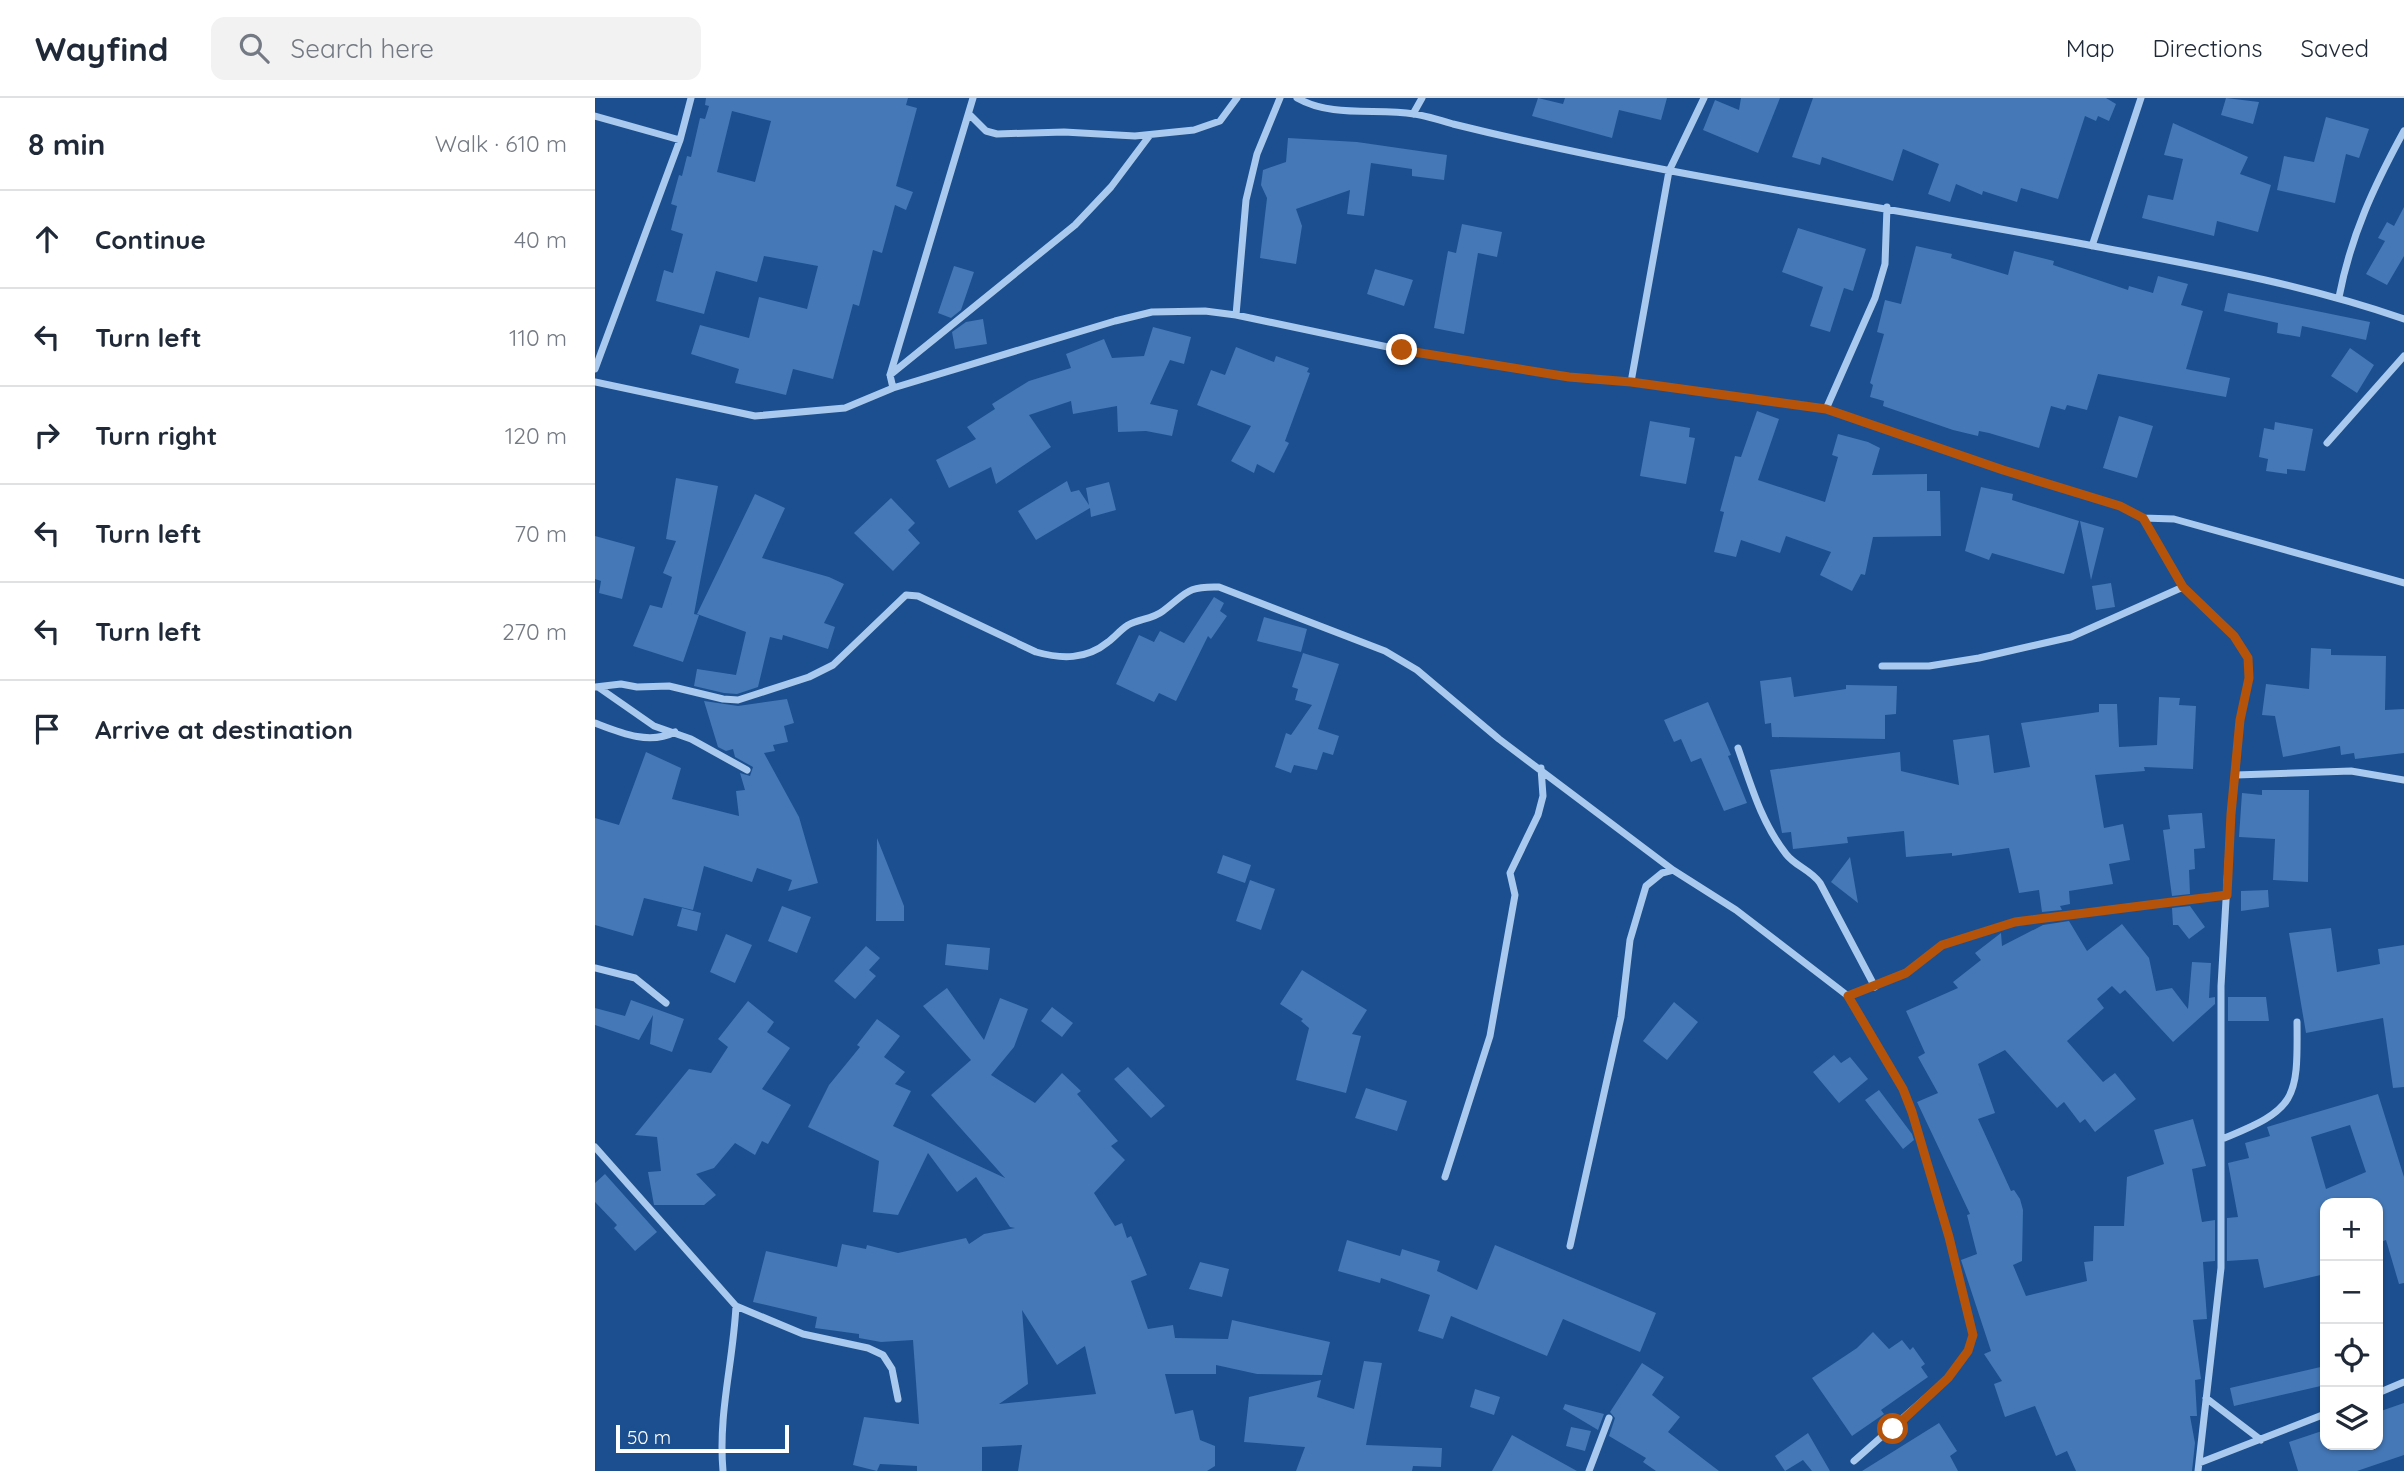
<!DOCTYPE html>
<meta charset="utf-8">
<style>
:root{--surface:#fff;--page:#f2f2f3;--text:#1f2937;--muted:#747a83;--line:#e0e1e3}
body{margin:0;font-family:Quicksand,sans-serif;background:var(--page);color:var(--text)}
.controls{position:absolute;right:21px;bottom:21px;display:grid;overflow:hidden;border-radius:14px;box-shadow:0 2px 5px #0004}
.controls button{width:63px;height:63px;display:grid;place-items:center;padding:0;border:0;border-bottom:2px solid var(--line);background:var(--surface);color:var(--text);font:35px sans-serif}
.scale{position:absolute;left:21px;bottom:18px;width:173px;box-sizing:border-box;padding-left:7px;border:4px solid #fff;border-top:0;font-size:19px;line-height:24px;white-space:nowrap;color:#fff;-webkit-text-stroke:5px #1b4f8f;paint-order:stroke}
.stop{position:absolute;width:21px;height:21px;margin:-16px;border:5px solid #b45309;border-radius:50%;background:#fff}
.stop.end{background:#b45309;border-color:#fff;box-shadow:0 2px 7px #0008}
.list{margin:0;padding:0;list-style:none}
h2{display:flex;justify-content:space-between;align-items:center;height:91px;margin:0;padding:0 28px;font-size:30px}
h2 small{font-size:23px;font-weight:400;color:var(--muted)}
.list li{display:grid;grid-template-columns:46px 1fr auto;gap:21px;align-items:center;box-sizing:border-box;height:98px;padding:0 28px;border-top:2px solid var(--line)}
.list b{display:block;font-size:26px;white-space:nowrap}
.list em{font-size:23px;font-style:normal;color:var(--muted)}
.icon{flex:none;width:38px;height:38px;fill:none;stroke:currentColor;stroke-width:2;stroke-linecap:round;stroke-linejoin:round}
.map{position:relative;flex:none;width:1809px;height:1373px;overflow:hidden}
header{display:flex;align-items:center;gap:42px;box-sizing:border-box;height:98px;padding:0 35px;background:var(--surface);border-bottom:2px solid var(--line)}
header strong{font-size:33px}
nav{display:flex;gap:38px;margin-inline-start:auto;font-size:24px}
.search{width:490px;height:63px;background:var(--page);display:flex;align-items:center;gap:18px;box-sizing:border-box;padding:0 24px;border-radius:14px;color:var(--muted);font-size:26px}
main{display:flex}
aside{flex:1;background:var(--surface)}
.map>svg:first-child{display:block}
.building{fill:#4478b7;fill-rule:evenodd}
.lines{fill:none;stroke-linecap:round;stroke-linejoin:round}
.street{stroke:#a9c9ee;stroke-width:7}
.route{stroke:#b45309;stroke-width:9}
</style>
<header>
<strong>Wayfind</strong>
<div class="search"><svg class="icon" aria-label="search" viewBox="0 0 24 24"><circle cx="10" cy="10" r="6"/><path d="M15 15l6 6"/></svg>Search here</div>
<nav><a>Map</a><a>Directions</a><a>Saved</a></nav>
</header>
<main>
<aside>
<h2>8 min<small>Walk · 610 m</small></h2>
<ul class="list">
<li><svg class="icon" aria-label="ahead" viewBox="0 0 24 24"><path d="M12 20V5M6 11l6-6 6 6"/></svg><div><b>Continue</b></div><em>40 m</em></li>
<li><svg class="icon" aria-label="left" viewBox="0 0 24 24"><path d="M17 20v-9H6M10 6l-5 5 5 5"/></svg><div><b>Turn left</b></div><em>110 m</em></li>
<li><svg class="icon" aria-label="right" viewBox="0 0 24 24"><path d="M7 20v-9h11M14 6l5 5-5 5"/></svg><div><b>Turn right</b></div><em>120 m</em></li>
<li><svg class="icon" aria-label="left" viewBox="0 0 24 24"><path d="M17 20v-9H6M10 6l-5 5 5 5"/></svg><div><b>Turn left</b></div><em>70 m</em></li>
<li><svg class="icon" aria-label="left" viewBox="0 0 24 24"><path d="M17 20v-9H6M10 6l-5 5 5 5"/></svg><div><b>Turn left</b></div><em>270 m</em></li>
<li><svg class="icon" aria-label="arrive" viewBox="0 0 24 24"><path d="M6 21V4h12l-3 4 3 4H6"/></svg><div><b>Arrive at destination</b></div></li>
</ul>
</aside>
<div class="map">
<svg width="1809" height="1373" viewBox="0 0 1809 1373">
<rect width="100%" height="100%" fill="#1b4f8f"/>
<path class="building" d="M 111,0 L 313,0 L 311,7 L 322,10 L 301,88 L 318,94 L 311,112 L 300,107 L 287,155 L 278,152 L 264,208 L 258,206 L 238,281 L 198,271 L 191,297 L 140,285 L 144,271 L 96,256 L 105,227 L 154,240 L 164,199 L 212,211 L 223,168 L 169,158 L 162,184 L 121,173 L 109,216 L 61,203 L 69,172 L 78,175 L 88,136 L 76,132 L 82,108 L 76,106 L 84,77 L 87,78 L 92,58 L 96,59 L 105,20 L 110,21 L 114,8 L 110,7 ZM 137,13 L 176,23 L 160,84 L 122,74 Z
M 943,0 L 968,6 L 970,0 L 1072,0 L 1066,22 L 1024,12 L 1017,40 L 937,18 Z
M 1146,0 L 1185,0 L 1163,55 L 1108,32 L 1120,2 L 1144,12 Z
M 1218,0 L 1511,0 L 1521,6 L 1514,23 L 1503,18 L 1501,23 L 1490,18 L 1463,101 L 1426,90 L 1422,104 L 1388,93 L 1387,97 L 1361,86 L 1355,104 L 1333,96 L 1344,66 L 1308,51 L 1298,83 L 1227,59 L 1225,67 L 1197,59 Z
M 1631,0 L 1664,4 L 1658,26 L 1626,17 Z
M 1731,19 L 1774,31 L 1764,60 L 1751,56 L 1740,105 L 1682,92 L 1689,58 L 1719,64 Z
M 1578,25 L 1653,59 L 1645,76 L 1676,87 L 1663,134 L 1622,123 L 1619,138 L 1547,120 L 1553,97 L 1578,102 L 1588,61 L 1569,57 Z
M 693,40 L 762,44 L 852,57 L 849,82 L 817,78 L 817,71 L 776,65 L 769,118 L 752,116 L 755,92 L 701,111 L 707,128 L 701,166 L 665,160 L 672,100 L 666,87 L 668,72 L 691,64 Z
M 1809,109 L 1809,158 L 1792,187 L 1771,176 L 1790,143 L 1783,140 L 1792,124 L 1799,128 Z
M 867,126 L 907,134 L 902,159 L 883,155 L 869,236 L 839,230 L 853,153 L 861,155 Z
M 1203,130 L 1271,151 L 1258,193 L 1249,190 L 1235,234 L 1215,228 L 1228,189 L 1187,174 Z
M 1321,148 L 1357,156 L 1356,160 L 1413,177 L 1419,153 L 1459,163 L 1458,167 L 1533,192 L 1534,188 L 1558,195 L 1563,178 L 1593,186 L 1586,207 L 1608,213 L 1591,271 L 1635,280 L 1631,299 L 1503,276 L 1492,312 L 1472,307 L 1470,312 L 1456,308 L 1444,350 L 1394,335 L 1384,333 L 1383,338 L 1358,332 L 1288,308 L 1289,303 L 1275,299 L 1278,287 L 1275,285 L 1289,236 L 1282,234 L 1290,202 L 1306,206 Z
M 359,168 L 379,174 L 366,212 L 356,220 L 343,215 Z
M 780,171 L 818,182 L 809,208 L 772,196 Z
M 1633,195 L 1775,224 L 1771,242 L 1707,228 L 1705,239 L 1682,235 L 1683,225 L 1629,213 Z
M 388,221 L 392,246 L 360,251 L 357,234 L 371,224 Z
M 558,229 L 596,239 L 589,266 L 575,262 L 555,306 L 583,312 L 577,338 L 551,333 L 523,334 L 522,308 L 478,316 L 476,303 L 434,317 L 456,349 L 401,386 L 396,369 L 354,390 L 341,362 L 381,341 L 372,329 L 400,311 L 397,306 L 434,283 L 476,270 L 471,256 L 509,241 L 517,260 L 549,258 Z
M 641,249 L 679,264 L 681,258 L 714,270 L 712,274 L 715,275 L 690,343 L 694,345 L 679,375 L 662,366 L 659,375 L 636,363 L 656,328 L 602,307 L 616,272 L 630,277 Z
M 1755,250 L 1779,267 L 1762,295 L 1736,278 Z
M 1162,313 L 1184,321 L 1163,382 L 1230,404 L 1243,359 L 1237,357 L 1243,336 L 1273,344 L 1285,350 L 1277,377 L 1332,376 L 1332,393 L 1345,393 L 1346,438 L 1278,439 L 1270,477 L 1266,476 L 1257,493 L 1225,477 L 1236,454 L 1191,438 L 1185,455 L 1146,442 L 1141,459 L 1119,454 L 1129,414 L 1125,413 L 1140,358 L 1146,359 Z
M 1524,318 L 1558,328 L 1542,380 L 1508,370 Z
M 1055,323 L 1095,330 L 1094,339 L 1100,340 L 1091,386 L 1045,378 Z
M 1680,324 L 1718,331 L 1710,373 L 1692,371 L 1692,376 L 1671,373 L 1673,361 L 1664,359 L 1669,330 L 1679,332 Z
M 81,380 L 123,388 L 99,516 L 104,517 L 88,564 L 38,548 L 55,507 L 67,510 L 77,479 L 68,475 L 81,443 L 71,441 Z
M 472,383 L 476,394 L 484,392 L 494,407 L 491,390 L 514,384 L 521,412 L 496,419 L 495,410 L 441,442 L 423,413 Z
M 1386,389 L 1418,396 L 1417,402 L 1484,423 L 1469,476 L 1397,455 L 1394,462 L 1370,453 Z
M 160,396 L 190,410 L 167,460 L 234,479 L 249,486 L 229,525 L 240,529 L 233,551 L 188,537 L 187,542 L 175,539 L 163,589 L 142,596 L 129,595 L 99,588 L 102,571 L 141,577 L 151,534 L 102,516 Z
M 296,400 L 320,425 L 313,432 L 325,445 L 298,473 L 259,435 Z
M 1485,423 L 1509,430 L 1496,482 Z
M 0,438 L 40,449 L 27,501 L 4,495 L 6,483 L 0,481 Z
M 1516,485 L 1520,509 L 1501,512 L 1497,488 Z
M 619,499 L 629,505 L 625,513 L 632,518 L 616,541 L 613,538 L 581,603 L 564,595 L 559,604 L 521,586 L 544,537 L 559,544 L 565,533 L 589,545 Z
M 669,519 L 712,531 L 706,554 L 662,543 Z
M 1716,550 L 1736,551 L 1736,557 L 1791,558 L 1790,612 L 1809,611 L 1809,655 L 1760,661 L 1759,655 L 1746,657 L 1745,648 L 1688,659 L 1680,618 L 1667,617 L 1671,586 L 1714,591 Z
M 708,555 L 744,566 L 723,631 L 744,638 L 738,657 L 728,654 L 722,672 L 699,667 L 696,675 L 680,669 L 691,635 L 696,637 L 717,607 L 700,602 L 703,591 L 697,589 Z
M 1196,579 L 1199,599 L 1251,591 L 1251,587 L 1302,588 L 1301,616 L 1290,617 L 1290,641 L 1177,639 L 1176,625 L 1170,626 L 1165,583 Z
M 1564,599 L 1585,600 L 1584,607 L 1601,608 L 1598,671 L 1549,669 L 1550,673 L 1500,677 L 1509,730 L 1528,726 L 1535,762 L 1514,766 L 1518,786 L 1474,793 L 1475,806 L 1465,808 L 1467,812 L 1447,814 L 1444,792 L 1424,795 L 1414,750 L 1357,758 L 1357,755 L 1311,759 L 1309,733 L 1252,739 L 1253,745 L 1198,751 L 1196,734 L 1187,735 L 1175,672 L 1305,654 L 1306,673 L 1364,687 L 1358,642 L 1394,637 L 1399,675 L 1435,669 L 1426,625 L 1504,614 L 1504,606 L 1522,606 L 1524,649 L 1562,647 Z
M 192,601 L 199,625 L 189,628 L 193,644 L 178,647 L 180,653 L 169,655 L 204,719 L 223,785 L 193,793 L 197,782 L 162,770 L 157,784 L 109,768 L 98,812 L 49,800 L 38,838 L 0,827 L 0,720 L 24,727 L 51,654 L 86,670 L 77,701 L 144,718 L 141,693 L 150,692 L 145,675 L 155,678 L 158,669 L 140,659 L 138,651 L 131,653 L 123,649 L 109,603 L 143,608 Z
M 1113,604 L 1136,657 L 1133,658 L 1152,705 L 1129,713 L 1106,660 L 1096,664 L 1086,641 L 1079,644 L 1069,622 Z
M 1667,692 L 1714,692 L 1713,784 L 1678,782 L 1680,741 L 1644,739 L 1647,695 L 1667,697 Z
M 1607,715 L 1610,750 L 1599,751 L 1600,771 L 1594,772 L 1595,796 L 1577,798 L 1568,732 L 1575,731 L 1573,717 Z
M 282,740 L 309,808 L 309,823 L 281,823 Z
M 628,757 L 656,767 L 650,785 L 622,775 Z
M 1255,759 L 1263,805 L 1236,784 Z
M 655,782 L 680,791 L 666,832 L 641,823 Z
M 1673,792 L 1674,809 L 1646,813 L 1646,793 Z
M 187,808 L 216,819 L 202,855 L 173,843 Z
M 1595,808 L 1610,829 L 1594,841 L 1583,827 L 1578,827 L 1577,810 Z
M 87,810 L 106,815 L 102,833 L 82,828 Z
M 1474,823 L 1492,853 L 1527,826 L 1554,860 L 1561,893 L 1577,890 L 1593,911 L 1597,864 L 1616,865 L 1614,900 L 1620,899 L 1620,906 L 1578,944 L 1530,892 L 1525,896 L 1517,888 L 1502,901 L 1509,910 L 1472,943 L 1508,984 L 1520,975 L 1541,1001 L 1500,1034 L 1490,1021 L 1485,1025 L 1469,1004 L 1462,1010 L 1410,952 L 1383,966 L 1400,1015 L 1383,1021 L 1416,1093 L 1419,1092 L 1425,1101 L 1428,1112 L 1427,1163 L 1418,1167 L 1431,1198 L 1492,1183 L 1489,1164 L 1498,1163 L 1499,1128 L 1529,1128 L 1532,1079 L 1569,1066 L 1559,1032 L 1598,1021 L 1611,1068 L 1597,1071 L 1607,1124 L 1620,1122 L 1620,1163 L 1608,1164 L 1612,1221 L 1598,1222 L 1606,1281 L 1600,1282 L 1602,1318 L 1595,1318 L 1600,1345 L 1597,1373 L 1481,1373 L 1472,1353 L 1461,1358 L 1440,1308 L 1410,1319 L 1399,1286 L 1407,1283 L 1389,1256 L 1396,1253 L 1366,1162 L 1382,1156 L 1372,1117 L 1375,1116 L 1322,1004 L 1343,995 L 1323,959 L 1330,955 L 1311,913 L 1363,890 L 1358,884 L 1386,862 L 1380,855 L 1406,835 L 1407,848 L 1448,827 Z
M 1736,830 L 1742,874 L 1785,866 L 1783,851 L 1809,847 L 1809,989 L 1798,990 L 1788,920 L 1711,935 L 1694,835 Z
M 131,836 L 157,847 L 140,885 L 115,874 Z
M 352,846 L 395,850 L 393,872 L 350,867 Z
M 271,848 L 285,860 L 274,872 L 281,878 L 260,901 L 239,883 Z
M 707,872 L 772,912 L 757,936 L 766,938 L 751,995 L 701,982 L 714,930 L 706,923 L 708,921 L 685,906 Z
M 352,890 L 389,942 L 405,900 L 433,911 L 419,949 L 396,977 L 440,1005 L 467,975 L 486,993 L 482,996 L 523,1043 L 516,1048 L 530,1062 L 499,1095 L 520,1128 L 527,1125 L 532,1140 L 536,1138 L 552,1177 L 536,1183 L 553,1231 L 578,1227 L 580,1240 L 633,1241 L 637,1222 L 735,1244 L 727,1277 L 662,1276 L 621,1267 L 621,1276 L 570,1276 L 580,1316 L 598,1312 L 605,1342 L 620,1348 L 620,1368 L 612,1373 L 423,1373 L 427,1347 L 387,1349 L 387,1373 L 322,1373 L 322,1368 L 285,1366 L 282,1373 L 258,1367 L 269,1319 L 324,1326 L 318,1242 L 286,1244 L 264,1240 L 264,1236 L 220,1230 L 222,1219 L 158,1204 L 171,1153 L 242,1169 L 247,1146 L 271,1151 L 272,1147 L 303,1155 L 371,1140 L 374,1146 L 389,1136 L 420,1130 L 415,1129 L 381,1079 L 362,1094 L 333,1055 L 303,1117 L 278,1114 L 284,1063 L 213,1029 L 234,987 L 265,949 L 262,947 L 282,921 L 305,938 L 289,959 L 310,974 L 300,986 L 316,993 L 298,1028 L 410,1080 L 336,997 L 376,962 L 328,908 ZM 427,1212 L 462,1267 L 490,1248 L 501,1296 L 404,1306 L 433,1286 Z
M 1633,899 L 1671,899 L 1674,923 L 1633,923 Z
M 36,902 L 89,921 L 77,954 L 55,946 L 58,917 L 44,942 L 0,927 L 0,910 L 30,918 Z
M 153,903 L 179,924 L 172,934 L 195,950 L 167,991 L 196,1007 L 173,1046 L 167,1043 L 160,1057 L 140,1045 L 119,1070 L 101,1076 L 121,1097 L 109,1107 L 59,1107 L 53,1074 L 66,1073 L 62,1039 L 40,1037 L 94,971 L 116,975 L 133,949 L 123,941 Z
M 1079,904 L 1103,924 L 1072,962 L 1048,943 Z
M 457,909 L 478,925 L 467,939 L 446,923 Z
M 1239,957 L 1246,965 L 1255,959 L 1273,981 L 1244,1005 L 1218,974 Z
M 533,969 L 570,1008 L 556,1020 L 519,981 Z
M 771,990 L 812,1003 L 802,1033 L 760,1020 Z
M 1284,992 L 1317,1036 L 1319,1042 L 1308,1051 L 1270,1002 Z
M 1783,996 L 1809,1079 L 1809,1185 L 1804,1186 L 1791,1142 L 1783,1145 L 1783,1105 L 1730,1105 L 1730,1176 L 1669,1190 L 1663,1161 L 1632,1163 L 1632,1120 L 1643,1119 L 1633,1065 L 1654,1060 L 1650,1045 L 1675,1038 L 1672,1029 ZM 1755,1027 L 1771,1074 L 1731,1091 L 1716,1039 Z
M 10,1076 L 62,1134 L 40,1153 L 19,1130 L 22,1127 L 0,1104 L 0,1085 Z
M 752,1142 L 805,1158 L 807,1151 L 845,1163 L 842,1173 L 882,1192 L 900,1147 L 1061,1215 L 1045,1254 L 968,1221 L 952,1258 L 856,1218 L 848,1241 L 823,1233 L 835,1197 L 786,1180 L 785,1185 L 743,1173 Z
M 605,1164 L 634,1171 L 627,1199 L 594,1191 Z
M 1278,1234 L 1294,1251 L 1307,1242 L 1315,1252 L 1318,1249 L 1330,1266 L 1326,1269 L 1333,1279 L 1286,1312 L 1289,1316 L 1257,1338 L 1217,1280 L 1262,1250 Z
M 769,1263 L 787,1265 L 771,1347 L 847,1350 L 846,1369 L 818,1368 L 817,1373 L 701,1373 L 710,1349 L 649,1344 L 654,1299 L 726,1282 L 722,1299 L 759,1311 Z
M 1047,1265 L 1069,1279 L 1057,1297 L 1085,1319 L 1073,1334 L 1124,1373 L 1061,1373 L 1048,1364 L 1051,1360 L 1014,1338 L 1020,1320 L 1015,1314 Z
M 1730,1268 L 1730,1287 L 1639,1308 L 1635,1290 Z
M 880,1291 L 905,1299 L 899,1317 L 875,1309 Z
M 1809,1305 L 1809,1357 L 1762,1373 L 1703,1373 L 1694,1344 L 1730,1332 L 1730,1347 L 1783,1347 L 1783,1314 Z
M 970,1306 L 1009,1316 L 1003,1332 L 968,1311 Z
M 1344,1325 L 1362,1353 L 1355,1358 L 1363,1373 L 1267,1373 Z
M 976,1329 L 996,1333 L 990,1353 L 971,1348 Z
M 1213,1335 L 1235,1373 L 1217,1373 L 1208,1362 L 1190,1373 L 1180,1358 Z
M 917,1337 L 982,1373 L 897,1373 Z"/>
<g class="lines">
<path class="street" d="M 702,0 C 737,20 781,10 819,16 C 832,18 845,22 858,26 C 1064,77 1274,106 1483,145 C 1593,166 1703,184 1809,221
M 374,16 L 391,33 L 402,36 L 469,34 L 540,38 L 599,32 L 625,23 L 642,0
M 818,16 L 827,0
M 0,18 L 85,42
M 1497,148 L 1546,0
M 1744,199 C 1756,137 1779,88 1809,33
M 641,217 L 651,102 L 662,56 L 685,0
M 0,271 L 85,42 L 96,0
M 295,277 L 480,127 L 516,89 L 555,37
M 0,284 L 160,318 L 250,310 L 298,290 L 520,223 L 557,214 L 610,213 L 641,217 L 807,252 L 974,279 L 1036,284 L 1231,311 L 1408,372 L 1525,408 L 1548,420 L 1588,489 L 1639,538 L 1653,560 L 1654,580 L 1645,622 L 1636,716 L 1626,888 L 1626,1170 L 1603,1373
M 1036,284 L 1074,73 L 1109,0
M 298,290 L 295,277 L 378,0
M 1231,311 L 1280,200 L 1290,166 L 1292,109
M 1732,345 L 1809,258
M 1548,420 L 1579,421 L 1809,485
M 1287,568 L 1334,568 L 1384,560 L 1476,539 L 1588,489
M 0,589 L 26,586 L 42,589 L 74,588 L 128,601 L 143,602 L 214,579 L 238,567 L 311,497 L 323,498 L 441,554 C 466,561 491,562 513,544 C 520,539 525,532 533,527 C 544,521 558,521 568,513 C 592,495 591,488 624,489 L 790,553 L 822,572 L 904,641 L 1078,772 L 1141,812 L 1253,898 L 1311,875 L 1347,847 L 1420,824 L 1632,797
M 3,589 L 59,628 L 96,641 L 152,672
M 0,625 C 26,635 54,647 80,634
M 1143,650 C 1156,687 1166,724 1191,756 C 1200,768 1216,772 1225,785 L 1280,889
M 1641,677 L 1756,673 L 1809,682
M 0,870 L 40,880 L 71,905
M 1253,898 L 1308,991 L 1317,1014 L 1354,1139 L 1378,1237 L 1373,1253 L 1353,1280 L 1259,1363
M 1627,1041 C 1701,1011 1703,1003 1702,924
M 0,1049 L 141,1208 L 208,1236 L 273,1250 L 288,1257 L 297,1271 L 303,1301
M 850,1079 L 895,938 L 920,797 L 915,775 L 943,717 L 948,698 L 946,670
M 975,1148 L 1026,919 L 1035,842 L 1051,788 L 1067,775 L 1078,772
M 1783,1295 L 1809,1284
M 1611,1300 L 1666,1342
M 1604,1365 L 1730,1316
M 128,1373 C 123,1315 138,1266 141,1208
M 994,1373 L 1014,1320"/>
</g>
<g class="lines">
<path class="route" d="M 807,252 L 974,279 L 1036,284 L 1231,311 L 1408,372 L 1525,408 L 1548,420 L 1588,489 L 1639,538 L 1653,560 L 1654,580 L 1645,622 L 1636,716 L 1632,797 L 1420,824 L 1347,847 L 1311,875 L 1253,898 L 1308,991 L 1317,1014 L 1354,1139 L 1378,1237 L 1373,1253 L 1353,1280 L 1298,1331"/>
</g>
</svg>
<div class="controls">
<button>+</button>
<button>−</button>
<button><svg class="icon" aria-label="locate" viewBox="0 0 24 24"><circle cx="12" cy="12" r="6"/><path d="M12 2v4M12 18v4M2 12h4M18 12h4"/></svg></button>
<button><svg class="icon" aria-label="layers" viewBox="0 0 24 24"><path d="M12 4l9 5-9 5-9-5zM3 14l9 5 9-5"/></svg></button>
</div>
<div class="scale">50 m</div>
<div class="stop" style="left:1298px;top:1331px"></div>
<div class="stop end" style="left:807px;top:252px"></div>
</div>
</main>
